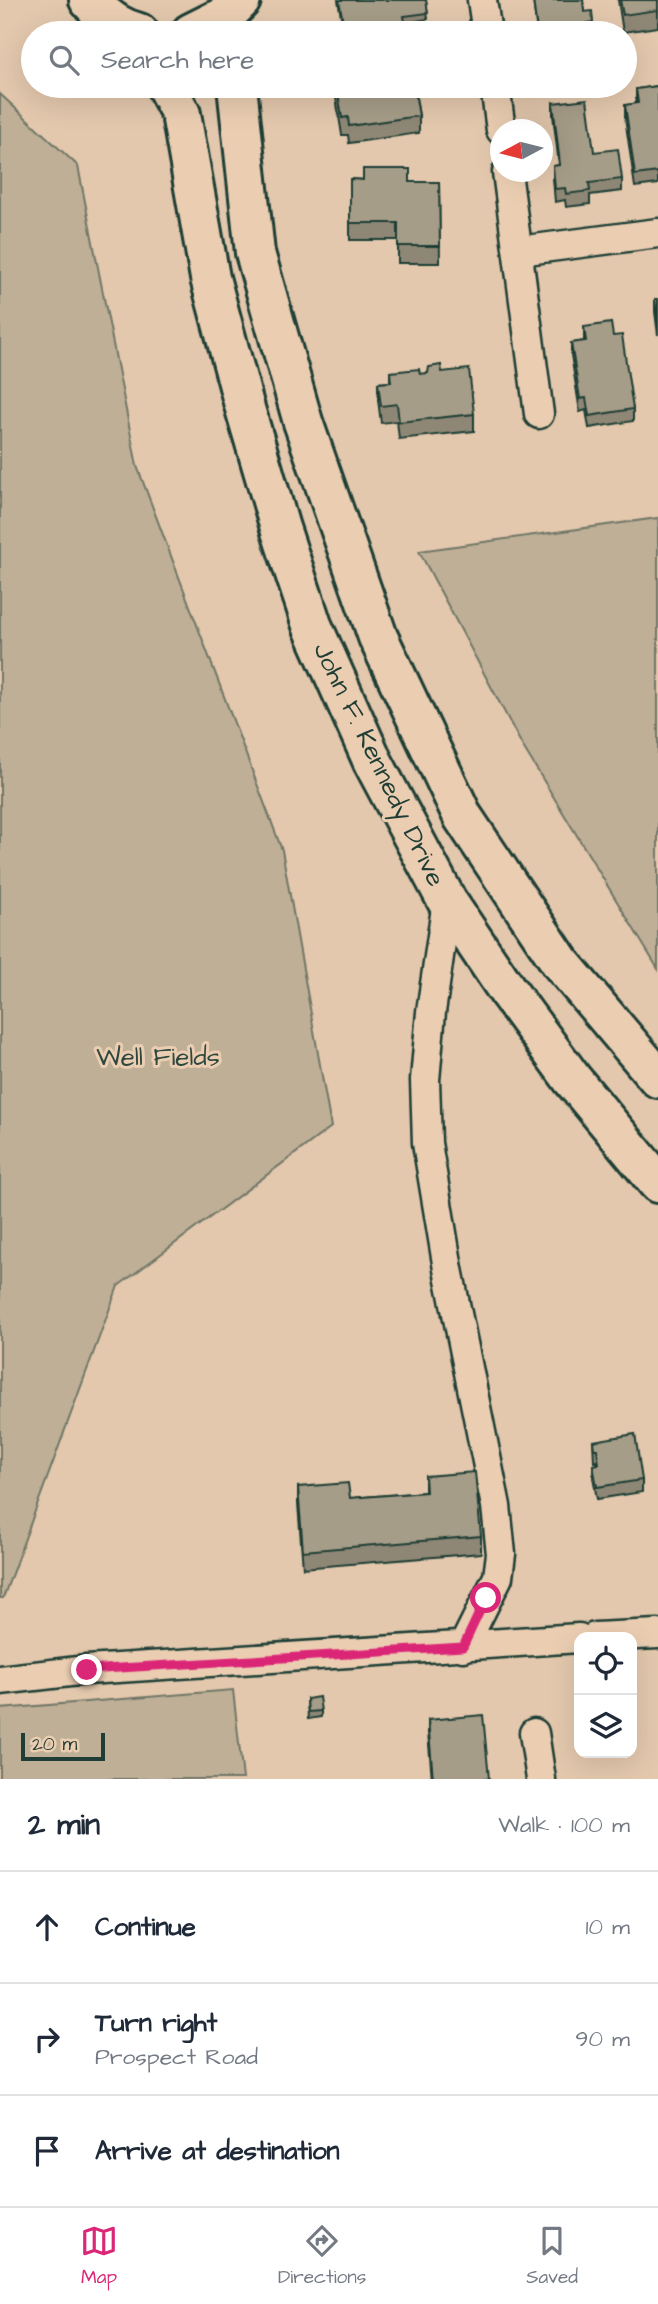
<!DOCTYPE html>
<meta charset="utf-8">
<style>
:root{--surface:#fff;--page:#f6f6f7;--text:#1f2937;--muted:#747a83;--line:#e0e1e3;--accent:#db2777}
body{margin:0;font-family:"Architects Daughter",sans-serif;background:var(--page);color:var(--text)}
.controls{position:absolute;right:21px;bottom:21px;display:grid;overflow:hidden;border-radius:14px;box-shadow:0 7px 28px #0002}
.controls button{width:63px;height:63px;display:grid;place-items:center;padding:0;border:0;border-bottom:2px solid var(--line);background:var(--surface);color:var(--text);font:35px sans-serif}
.compass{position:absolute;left:490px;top:119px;width:63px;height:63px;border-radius:50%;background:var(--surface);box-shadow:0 7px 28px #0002;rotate:263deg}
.scale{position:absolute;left:21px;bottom:18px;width:84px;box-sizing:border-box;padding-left:7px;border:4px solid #1f3d34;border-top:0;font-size:19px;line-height:24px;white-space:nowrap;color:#1f3d34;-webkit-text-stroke:5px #ebceb2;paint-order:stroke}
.stop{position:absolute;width:21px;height:21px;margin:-16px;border:5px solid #db2777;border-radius:50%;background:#fff}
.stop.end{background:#db2777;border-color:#fff;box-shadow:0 2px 7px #0008}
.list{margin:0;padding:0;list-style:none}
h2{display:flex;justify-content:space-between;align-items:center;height:91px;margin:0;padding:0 28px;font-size:30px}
h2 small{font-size:23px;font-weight:400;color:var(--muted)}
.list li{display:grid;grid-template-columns:46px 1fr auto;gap:21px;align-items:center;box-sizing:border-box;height:112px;padding:0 28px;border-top:2px solid var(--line)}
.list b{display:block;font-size:26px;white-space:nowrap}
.list p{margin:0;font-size:23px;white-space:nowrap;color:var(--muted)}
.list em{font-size:23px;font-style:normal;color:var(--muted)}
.icon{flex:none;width:38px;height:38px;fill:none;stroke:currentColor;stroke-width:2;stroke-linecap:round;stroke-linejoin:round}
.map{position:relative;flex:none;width:658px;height:1779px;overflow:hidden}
.search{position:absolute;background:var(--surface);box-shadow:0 7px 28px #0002;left:21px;right:21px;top:21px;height:77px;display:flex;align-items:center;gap:18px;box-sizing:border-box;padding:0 24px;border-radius:38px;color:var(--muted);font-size:26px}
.sheet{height:427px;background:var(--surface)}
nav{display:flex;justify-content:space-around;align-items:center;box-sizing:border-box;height:98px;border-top:2px solid var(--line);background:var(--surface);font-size:19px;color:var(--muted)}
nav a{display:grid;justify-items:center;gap:4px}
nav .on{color:var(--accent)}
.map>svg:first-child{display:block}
.green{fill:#bfaf97;stroke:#6f7666;stroke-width:2}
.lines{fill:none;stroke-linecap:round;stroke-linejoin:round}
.minor-casing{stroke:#1f3d34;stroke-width:33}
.highway-casing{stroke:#1f3d34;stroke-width:44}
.minor{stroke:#ebceb2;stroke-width:28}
.highway{stroke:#ebceb2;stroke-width:38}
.wall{fill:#8f8775;stroke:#1f3d34;stroke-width:2}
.building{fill:#a69d88;stroke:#1f3d34;stroke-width:2}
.route{stroke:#db2777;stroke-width:9}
.labels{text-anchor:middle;stroke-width:6;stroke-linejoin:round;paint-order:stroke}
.street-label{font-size:26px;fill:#1f3d34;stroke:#ebceb2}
.park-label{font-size:26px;fill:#2f483e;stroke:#ebceb2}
</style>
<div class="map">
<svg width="658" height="1779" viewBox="0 0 658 1779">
<rect width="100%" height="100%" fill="#e3c8ad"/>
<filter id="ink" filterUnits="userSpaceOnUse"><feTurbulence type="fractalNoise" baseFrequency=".0143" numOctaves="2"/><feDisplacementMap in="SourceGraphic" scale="14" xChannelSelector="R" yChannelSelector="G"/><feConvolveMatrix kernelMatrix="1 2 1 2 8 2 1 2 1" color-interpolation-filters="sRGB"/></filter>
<g filter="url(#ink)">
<path class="green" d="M 0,94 L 78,166 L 137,466 L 282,850 L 331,1127 L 118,1286 L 3,1598 L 0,1598 Z
M 658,518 L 658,969 L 522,745 L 419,551 Z
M 233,1690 L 243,1779 L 0,1779 L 0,1709 Z"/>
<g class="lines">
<g class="minor-casing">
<path id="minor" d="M 482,0 L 487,33
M 495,86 L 501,130
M 507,172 L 539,414
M 519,251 L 658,233
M 447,901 L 431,1012 L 425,1080 L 427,1143 L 448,1269 L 496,1506 L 501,1554 L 498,1577 L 463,1647
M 595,1637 L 658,1634
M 0,1680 L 87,1670 L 579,1638
M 534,1733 L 541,1779"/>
</g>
<g class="highway-casing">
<path id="highway" d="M 89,0 C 103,16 118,28 139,33
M 191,33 L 225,16 L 241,0
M 166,86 L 181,114 L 210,278 L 244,405 L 280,528 L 312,625 L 373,762 L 447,901 L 509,993 L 572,1079 L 658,1183
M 237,86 L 255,253 L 303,422 L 378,637 L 463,817 L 560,962 L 658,1078"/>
</g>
<use href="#minor" class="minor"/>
<use href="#highway" class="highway"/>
</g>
<path class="wall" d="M 338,0 L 426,0 L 428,19 L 405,23 L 406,33 L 377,33 L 377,29 L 350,33 L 344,33 Z
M 533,0 L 583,0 L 584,12 L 593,22 L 593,29 L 588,29 L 588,33 L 537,33 Z
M 618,0 L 658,0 L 658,27 L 623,32 Z
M 336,86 L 414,86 L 419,116 L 419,133 L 349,143 L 348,135 L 342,135 L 336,98 Z
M 658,86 L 658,184 L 635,187 L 625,118 L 625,105 L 636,104 L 636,89 Z
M 553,103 L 594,152 L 622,179 L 622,191 L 590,195 L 590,204 L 566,207 L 565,200 L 555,202 L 553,178 L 553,166 L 559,165 L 553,115 Z
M 350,179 L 410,182 L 439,182 L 440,263 L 398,263 L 398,240 L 350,240 Z
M 655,299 L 658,299 L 658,335 L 655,312 Z
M 584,327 L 613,336 L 633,409 L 633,421 L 589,428 L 586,410 L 580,412 L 571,355 L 571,343 L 584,341 Z
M 390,372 L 420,374 L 442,372 L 474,414 L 474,431 L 399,439 L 397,421 L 381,423 L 378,400 L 378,383 L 390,382 Z
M 593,1441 L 642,1480 L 642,1492 L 597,1499 L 593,1477 L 593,1465 L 597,1464 L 597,1461 L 594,1462 Z
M 425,1476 L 481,1536 L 481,1553 L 303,1568 L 298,1504 L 298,1487 L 350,1498 L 425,1492 Z
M 307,1699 L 321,1711 L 321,1717 L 308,1719 Z
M 428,1720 L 489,1779 L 432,1779 L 428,1733 Z"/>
<path class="building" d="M 339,0 L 426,0 L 428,13 L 404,16 L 406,28 L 378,33 L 377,22 L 344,28 Z
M 533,0 L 583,0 L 584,12 L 592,11 L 593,22 L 587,23 L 588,33 L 546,33 L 546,29 L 537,30 Z
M 620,0 L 658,0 L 658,10 L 623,15 Z
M 337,86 L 414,86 L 419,116 L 349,126 L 348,117 L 342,118 Z
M 658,86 L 658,172 L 635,175 L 625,105 L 638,103 L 636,89 Z
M 587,99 L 594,152 L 618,149 L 622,179 L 589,183 L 590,191 L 566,194 L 565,188 L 555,189 L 553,166 L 560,165 L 553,103 Z
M 363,169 L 410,169 L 410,182 L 439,182 L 440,246 L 398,246 L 398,223 L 350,223 L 350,179 L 363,180 Z
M 655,299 L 658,299 L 658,323 Z
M 611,323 L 613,336 L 622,335 L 633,409 L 589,416 L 586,398 L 580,399 L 571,343 L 586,341 L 584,327 Z
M 441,365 L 442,372 L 469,369 L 474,414 L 399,422 L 397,404 L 381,406 L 378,383 L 391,382 L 390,372 L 419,369 L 420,374 L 428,373 L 429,367 Z
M 635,1434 L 642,1480 L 597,1487 L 593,1465 L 599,1464 L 597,1449 L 594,1449 L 593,1441 Z
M 475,1472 L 481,1536 L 303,1551 L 298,1487 L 348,1483 L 350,1498 L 426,1492 L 425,1476 Z
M 319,1697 L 321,1711 L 308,1712 L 307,1699 Z
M 483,1715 L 489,1779 L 433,1779 L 428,1720 Z"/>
</g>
<g class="lines" filter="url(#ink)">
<path class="route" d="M 87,1670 L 463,1647 L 486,1598"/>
</g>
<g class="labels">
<g class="street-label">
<text transform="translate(380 764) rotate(64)" y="9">John F. Kennedy Drive</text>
</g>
<g class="park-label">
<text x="158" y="1065">Well Fields</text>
</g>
</g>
</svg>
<div class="controls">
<button><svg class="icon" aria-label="locate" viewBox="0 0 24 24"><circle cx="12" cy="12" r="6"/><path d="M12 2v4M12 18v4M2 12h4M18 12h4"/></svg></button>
<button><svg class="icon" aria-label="layers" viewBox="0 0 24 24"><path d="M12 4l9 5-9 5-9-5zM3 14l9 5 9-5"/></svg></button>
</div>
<svg class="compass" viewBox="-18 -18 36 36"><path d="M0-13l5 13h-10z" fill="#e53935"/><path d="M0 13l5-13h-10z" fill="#747a83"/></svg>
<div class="scale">20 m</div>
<div class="stop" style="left:486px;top:1598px"></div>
<div class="stop end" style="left:87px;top:1670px"></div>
<div class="search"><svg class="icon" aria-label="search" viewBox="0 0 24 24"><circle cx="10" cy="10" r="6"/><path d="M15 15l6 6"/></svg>Search here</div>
</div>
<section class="sheet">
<h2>2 min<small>Walk · 100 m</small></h2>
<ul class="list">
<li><svg class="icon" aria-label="ahead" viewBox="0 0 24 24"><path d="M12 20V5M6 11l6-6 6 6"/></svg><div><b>Continue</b></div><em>10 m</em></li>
<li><svg class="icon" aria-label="right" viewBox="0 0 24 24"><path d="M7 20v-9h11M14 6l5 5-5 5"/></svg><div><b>Turn right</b><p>Prospect Road</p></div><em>90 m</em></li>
<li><svg class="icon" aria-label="arrive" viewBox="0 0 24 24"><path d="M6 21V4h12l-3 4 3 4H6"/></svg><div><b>Arrive at destination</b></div></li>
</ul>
</section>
<nav>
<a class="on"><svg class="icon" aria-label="map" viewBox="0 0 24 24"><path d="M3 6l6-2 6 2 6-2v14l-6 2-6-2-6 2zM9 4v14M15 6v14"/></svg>Map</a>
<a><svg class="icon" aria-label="directions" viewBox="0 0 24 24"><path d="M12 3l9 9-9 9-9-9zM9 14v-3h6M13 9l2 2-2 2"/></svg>Directions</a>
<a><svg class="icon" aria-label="saved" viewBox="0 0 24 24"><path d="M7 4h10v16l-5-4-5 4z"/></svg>Saved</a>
</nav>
